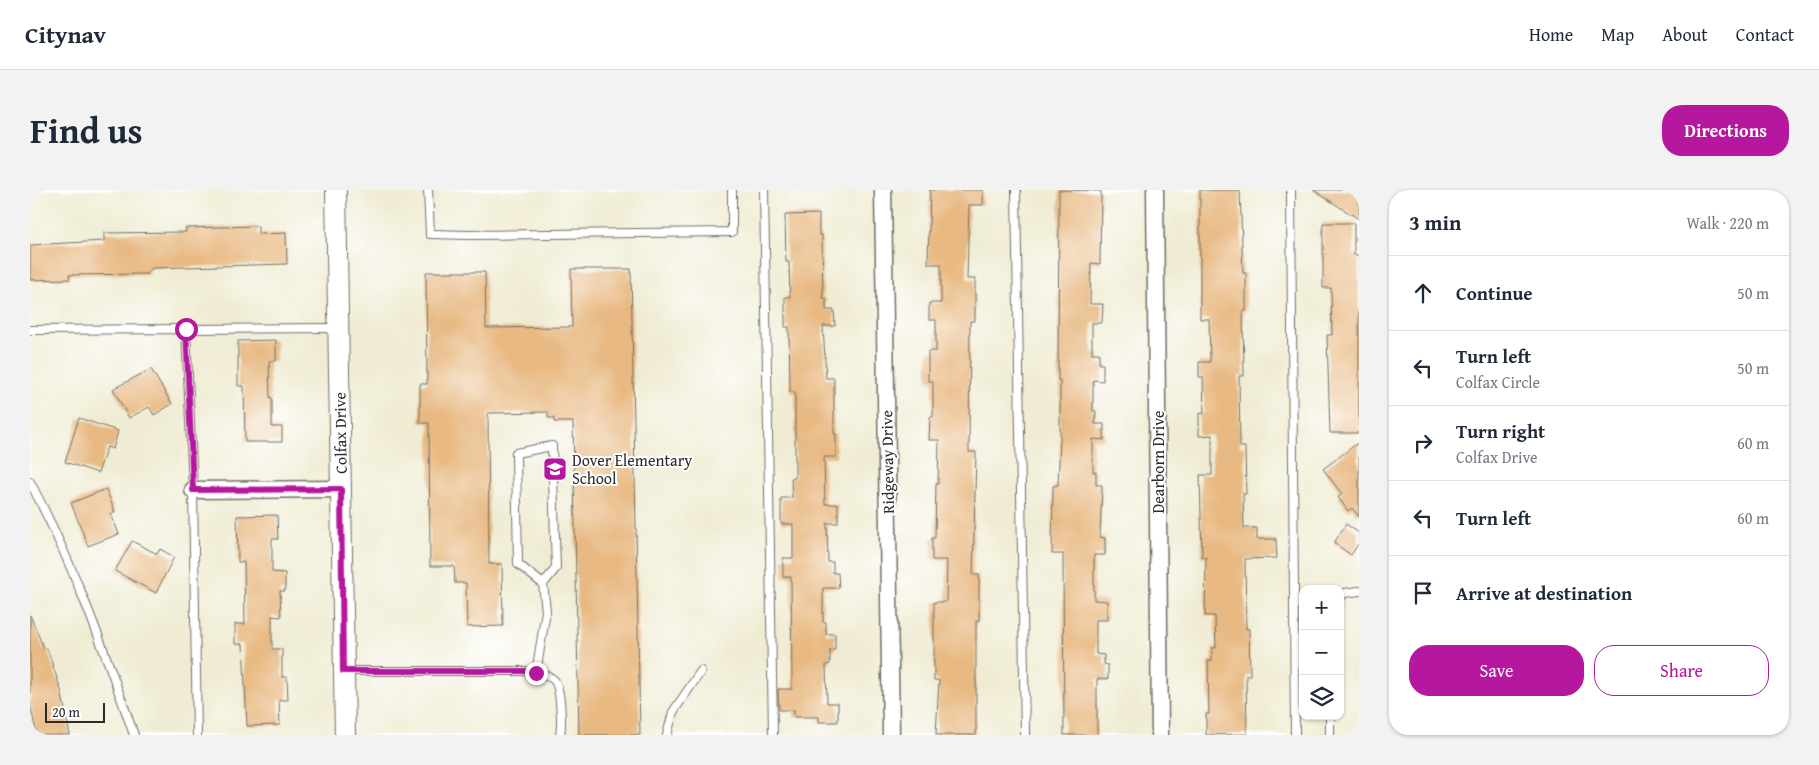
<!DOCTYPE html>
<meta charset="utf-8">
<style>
:root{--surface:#fff;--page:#f2f2f3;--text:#1f2937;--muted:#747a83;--line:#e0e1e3;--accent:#b5179e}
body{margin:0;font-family:"Gentium Book Plus",serif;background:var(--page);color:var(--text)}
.controls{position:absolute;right:15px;bottom:15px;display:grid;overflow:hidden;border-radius:10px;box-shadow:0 1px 4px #0004}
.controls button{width:45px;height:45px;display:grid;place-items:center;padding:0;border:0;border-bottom:1px solid var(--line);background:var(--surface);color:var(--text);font:25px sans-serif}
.scale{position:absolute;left:15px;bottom:12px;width:60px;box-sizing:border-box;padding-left:5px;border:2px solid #2b2b2b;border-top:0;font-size:14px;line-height:18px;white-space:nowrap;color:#2b2b2b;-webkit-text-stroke:4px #fff;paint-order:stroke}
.stop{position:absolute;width:15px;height:15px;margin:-11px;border:4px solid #b5179e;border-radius:50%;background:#fff}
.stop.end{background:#b5179e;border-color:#fff;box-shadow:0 1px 5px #0008}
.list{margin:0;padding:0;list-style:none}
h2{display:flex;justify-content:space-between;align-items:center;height:65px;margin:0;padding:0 20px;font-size:21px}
h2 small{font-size:16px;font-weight:400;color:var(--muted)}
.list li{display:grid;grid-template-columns:32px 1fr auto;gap:15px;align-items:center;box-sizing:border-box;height:75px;padding:0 20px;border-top:1px solid var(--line)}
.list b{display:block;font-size:19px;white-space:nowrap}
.list p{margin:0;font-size:16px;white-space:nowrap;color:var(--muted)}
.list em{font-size:16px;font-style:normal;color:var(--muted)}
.actions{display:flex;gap:10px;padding:15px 20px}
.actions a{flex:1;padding:11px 0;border:1px solid var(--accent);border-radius:20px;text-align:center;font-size:18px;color:var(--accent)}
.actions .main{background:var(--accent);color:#fff}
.icon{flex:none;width:28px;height:28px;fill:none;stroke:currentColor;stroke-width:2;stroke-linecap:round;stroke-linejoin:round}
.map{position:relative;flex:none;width:1329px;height:545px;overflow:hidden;border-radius:20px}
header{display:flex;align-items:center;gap:30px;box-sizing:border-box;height:70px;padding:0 25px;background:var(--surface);border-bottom:1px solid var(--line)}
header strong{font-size:24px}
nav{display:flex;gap:28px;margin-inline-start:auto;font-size:18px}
.intro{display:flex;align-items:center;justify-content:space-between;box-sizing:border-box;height:120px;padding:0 30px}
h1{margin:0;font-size:35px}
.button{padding:12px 22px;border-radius:20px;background:var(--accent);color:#fff;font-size:18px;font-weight:700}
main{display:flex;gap:30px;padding:0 30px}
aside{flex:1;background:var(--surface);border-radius:20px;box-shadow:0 1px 4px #0004}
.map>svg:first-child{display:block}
.building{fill:#e8b982}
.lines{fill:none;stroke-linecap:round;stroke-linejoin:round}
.service-casing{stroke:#706f66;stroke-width:10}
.minor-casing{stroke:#706f66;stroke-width:19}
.tertiary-casing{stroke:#706f66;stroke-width:22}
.service{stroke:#fff;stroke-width:8}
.minor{stroke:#fff;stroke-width:16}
.tertiary{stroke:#fff;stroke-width:20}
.route{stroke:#b5179e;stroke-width:6}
.labels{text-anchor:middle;stroke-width:4;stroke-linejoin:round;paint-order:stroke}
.street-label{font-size:16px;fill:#2b2b2b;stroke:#fff}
.poi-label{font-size:16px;fill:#2b2b2b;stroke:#fff;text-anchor:start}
</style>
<header>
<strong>Citynav</strong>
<nav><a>Home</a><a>Map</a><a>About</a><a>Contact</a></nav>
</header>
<div class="intro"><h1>Find us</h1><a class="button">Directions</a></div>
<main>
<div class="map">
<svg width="1329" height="545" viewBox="0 0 1329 545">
<rect width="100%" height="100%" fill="#fff"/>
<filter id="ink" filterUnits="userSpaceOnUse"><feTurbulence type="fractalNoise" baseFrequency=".02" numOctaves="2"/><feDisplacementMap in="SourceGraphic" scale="10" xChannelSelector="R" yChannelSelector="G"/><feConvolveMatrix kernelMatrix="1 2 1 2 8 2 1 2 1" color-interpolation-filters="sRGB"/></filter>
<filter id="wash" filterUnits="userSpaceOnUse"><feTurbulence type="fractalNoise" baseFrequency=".0096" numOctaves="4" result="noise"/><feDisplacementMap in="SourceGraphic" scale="20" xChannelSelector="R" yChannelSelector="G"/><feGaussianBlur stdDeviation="1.12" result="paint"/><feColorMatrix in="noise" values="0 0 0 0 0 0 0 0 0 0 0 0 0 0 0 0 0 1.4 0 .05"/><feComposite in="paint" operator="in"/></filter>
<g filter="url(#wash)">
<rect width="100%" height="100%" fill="#f0ecd4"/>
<g id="blocks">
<path class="building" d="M 900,0 L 953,0 L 953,15 L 939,15 L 937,89 L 945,89 L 945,131 L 940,131 L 939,262 L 946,262 L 943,385 L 949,385 L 949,431 L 946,431 L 946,545 L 906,545 L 909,490 L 904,490 L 904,412 L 916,412 L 917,370 L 902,370 L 902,348 L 905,348 L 906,294 L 908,294 L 909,250 L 899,250 L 900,227 L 903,227 L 903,191 L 898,191 L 898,161 L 906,161 L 906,130 L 899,130 L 899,113 L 911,113 L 911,74 L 898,74 Z
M 1029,0 L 1071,1 L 1070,74 L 1061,73 L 1060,114 L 1073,114 L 1072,133 L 1062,133 L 1062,163 L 1069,163 L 1069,174 L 1073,174 L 1073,191 L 1063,190 L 1063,221 L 1066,221 L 1065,234 L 1074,234 L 1074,250 L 1063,249 L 1063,282 L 1066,282 L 1066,295 L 1072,295 L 1070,347 L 1075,348 L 1075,365 L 1064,365 L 1064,410 L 1077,411 L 1077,430 L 1066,430 L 1066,464 L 1074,465 L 1074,474 L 1078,475 L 1078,489 L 1067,489 L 1067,545 L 1034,545 L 1033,364 L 1022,364 L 1023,296 L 1028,295 L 1030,249 L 1030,190 L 1028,190 Z
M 1170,0 L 1210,0 L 1213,83 L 1216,83 L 1216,121 L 1213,121 L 1214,186 L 1209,186 L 1210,257 L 1215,257 L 1216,304 L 1213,304 L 1214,338 L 1227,338 L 1227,349 L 1246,349 L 1247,368 L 1215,369 L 1216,439 L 1219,439 L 1220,485 L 1216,485 L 1217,544 L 1176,545 L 1176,524 L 1179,524 L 1178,471 L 1182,471 L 1182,458 L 1186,458 L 1185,426 L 1175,426 L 1176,367 L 1172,367 L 1170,285 L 1182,285 L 1182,245 L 1169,246 L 1169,224 L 1174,223 L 1173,187 L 1169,187 L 1169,172 L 1180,172 L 1179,129 L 1170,129 Z
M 1283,0 L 1329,0 L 1329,29 Z
M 789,24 L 789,45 L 792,45 L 793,108 L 796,108 L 796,120 L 804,120 L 805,136 L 793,136 L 796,188 L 804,188 L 804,244 L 806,244 L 806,267 L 794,267 L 795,314 L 808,314 L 808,333 L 797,333 L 798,372 L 803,372 L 803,383 L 808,383 L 809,398 L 793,398 L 793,432 L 796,432 L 796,444 L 805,444 L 805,460 L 800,460 L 800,474 L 796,475 L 797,513 L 808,513 L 808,532 L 789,532 L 789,527 L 764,527 L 764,520 L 749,520 L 748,499 L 762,499 L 761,387 L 753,387 L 753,368 L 763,368 L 763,334 L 751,334 L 751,308 L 762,308 L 761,288 L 765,288 L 765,202 L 760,202 L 759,137 L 755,137 L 755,107 L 760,107 L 759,72 L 756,72 L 755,25 Z
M 1293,33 L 1324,33 L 1324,65 L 1329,65 L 1329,243 L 1300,243 L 1297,145 L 1302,145 L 1301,98 L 1293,98 Z
M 228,36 L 228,44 L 256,43 L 257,74 L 122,78 L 117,84 L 39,85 L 40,89 L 0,90 L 0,55 L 74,51 L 74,43 L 156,42 L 155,38 Z
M 541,79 L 601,79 L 610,545 L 549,545 L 543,232 L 524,232 L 524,228 L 518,228 L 518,222 L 458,223 L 459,374 L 472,374 L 473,436 L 437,437 L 436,393 L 425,393 L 424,376 L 400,376 L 399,233 L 390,233 L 390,194 L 397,194 L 396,82 L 455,82 L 456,138 L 542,137 Z
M 246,150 L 246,171 L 239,171 L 240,208 L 242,208 L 242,237 L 252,237 L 252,252 L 215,252 L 214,196 L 208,196 L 208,151 Z
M 121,179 L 142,214 L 124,225 L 119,217 L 99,228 L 83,199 Z
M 49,228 L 88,241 L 83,259 L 77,257 L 68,283 L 35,272 Z
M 1329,252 L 1329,327 L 1322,318 L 1318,321 L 1308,307 L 1312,304 L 1293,279 Z
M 76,299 L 85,322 L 81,324 L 89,344 L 58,356 L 41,313 Z
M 247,325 L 248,349 L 242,349 L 242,382 L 255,383 L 255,401 L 250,401 L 251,427 L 242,426 L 242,459 L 252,459 L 252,487 L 257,487 L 258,510 L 249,510 L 250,535 L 217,536 L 213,454 L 205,454 L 205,434 L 215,434 L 214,372 L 208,372 L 207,326 Z
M 1316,334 L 1329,343 L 1329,353 L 1321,365 L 1304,353 Z
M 102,351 L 127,364 L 130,359 L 144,367 L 126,403 L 85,381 Z
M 0,425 L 14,459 L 17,458 L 31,500 L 40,545 L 7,545 L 0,514 Z"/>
</g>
</g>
<g filter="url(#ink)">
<use href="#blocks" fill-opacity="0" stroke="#706f66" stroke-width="1"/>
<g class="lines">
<g class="service-casing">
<path id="service" d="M 398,0 L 400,44 L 438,45 L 702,42 L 702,0
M 734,0 L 743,545
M 986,0 L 995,545
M 1261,0 L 1265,545
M 156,139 L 163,300 L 167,545
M 0,140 L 308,138
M 0,292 C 43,373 74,459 104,545
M 1310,407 L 1315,403 L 1329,401
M 314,481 L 497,481 C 505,483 518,484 524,490 C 531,497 532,535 530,545
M 506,483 L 516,421 L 513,394 L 526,378 L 522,256 L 486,263 L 488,374 L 513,394
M 1300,526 L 1300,545
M 637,545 L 643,522 L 671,481"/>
</g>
<g class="minor-casing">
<path id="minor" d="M 853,0 L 861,545
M 1125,0 L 1130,545
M 163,300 L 311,299"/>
</g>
<g class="tertiary-casing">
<path id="tertiary" d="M 306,0 L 315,545"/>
</g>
<use href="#service" class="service"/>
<use href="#minor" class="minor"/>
<use href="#tertiary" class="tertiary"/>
</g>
</g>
<g class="lines" filter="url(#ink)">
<path class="route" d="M 156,139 L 163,300 L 311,299 L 313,481 L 497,481 L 506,483"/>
</g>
<defs>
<g id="school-square" transform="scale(1.25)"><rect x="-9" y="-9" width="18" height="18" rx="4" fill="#b5179e" stroke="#fff"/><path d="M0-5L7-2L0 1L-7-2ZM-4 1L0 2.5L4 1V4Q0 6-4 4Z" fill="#fff"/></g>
</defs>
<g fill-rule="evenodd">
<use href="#school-square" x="525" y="279"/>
</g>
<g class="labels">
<g class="street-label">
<text transform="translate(310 243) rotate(-91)" y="6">Colfax Drive</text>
<text transform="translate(857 272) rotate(-91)" y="6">Ridgeway Drive</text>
<text transform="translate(1128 272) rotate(-90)" y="6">Dearborn Drive</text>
</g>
<g class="poi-label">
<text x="542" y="276">Dover Elementary<tspan x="542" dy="18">School</tspan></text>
</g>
</g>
</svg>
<div class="controls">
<button>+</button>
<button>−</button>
<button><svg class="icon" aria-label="layers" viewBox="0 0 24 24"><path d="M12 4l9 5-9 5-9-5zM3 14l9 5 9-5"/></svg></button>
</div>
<div class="scale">20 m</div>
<div class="stop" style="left:156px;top:139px"></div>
<div class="stop end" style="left:506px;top:483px"></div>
</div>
<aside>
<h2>3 min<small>Walk · 220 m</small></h2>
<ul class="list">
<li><svg class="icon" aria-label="ahead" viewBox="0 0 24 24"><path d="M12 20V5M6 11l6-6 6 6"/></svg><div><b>Continue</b></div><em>50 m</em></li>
<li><svg class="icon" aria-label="left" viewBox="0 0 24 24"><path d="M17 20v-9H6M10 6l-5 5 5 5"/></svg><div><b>Turn left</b><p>Colfax Circle</p></div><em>50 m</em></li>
<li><svg class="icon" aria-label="right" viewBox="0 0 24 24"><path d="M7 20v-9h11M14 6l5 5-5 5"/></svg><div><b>Turn right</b><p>Colfax Drive</p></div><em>60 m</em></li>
<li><svg class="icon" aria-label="left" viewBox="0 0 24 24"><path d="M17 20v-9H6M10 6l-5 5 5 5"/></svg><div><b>Turn left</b></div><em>60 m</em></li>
<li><svg class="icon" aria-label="arrive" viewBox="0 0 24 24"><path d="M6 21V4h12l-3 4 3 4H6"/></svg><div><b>Arrive at destination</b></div></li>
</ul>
<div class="actions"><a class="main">Save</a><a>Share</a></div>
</aside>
</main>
